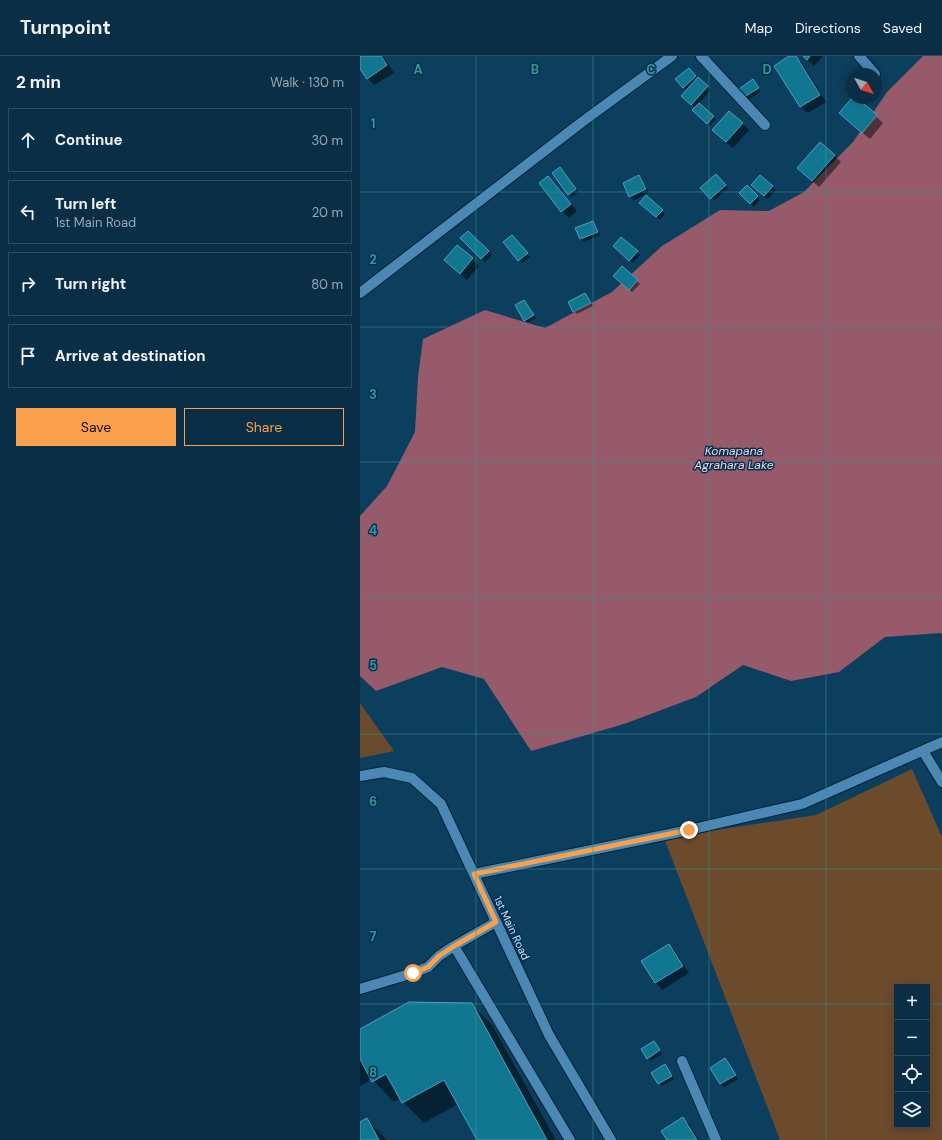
<!DOCTYPE html>
<meta charset="utf-8">
<style>
:root{--surface:#092e46;--page:#12364d;--text:#f1f3f6;--muted:#99a8b3;--line:#294a5f;--accent:#f8a04b}
body{margin:0;font-family:"DM Sans",sans-serif;background:var(--page);color:var(--text)}
.controls{position:absolute;right:12px;bottom:12px;display:grid;overflow:hidden;border-radius:0px;box-shadow:0 2px 10px #0003}
.controls button{width:36px;height:36px;display:grid;place-items:center;padding:0;border:0;border-bottom:1px solid var(--line);background:var(--surface);color:var(--text);font:20px sans-serif}
.compass{position:absolute;left:486px;top:12px;width:36px;height:36px;border-radius:50%;background:var(--surface);box-shadow:0 2px 10px #0003;rotate:129deg}
.stop{position:absolute;width:12px;height:12px;margin:-9px;border:3px solid #f8a04b;border-radius:50%;background:#fff}
.stop.end{background:#f8a04b;border-color:#fff;box-shadow:0 1px 4px #0008}
.list{margin:0;padding:0;list-style:none}
h2{display:flex;justify-content:space-between;align-items:center;height:52px;margin:0;padding:0 16px;font-size:17px}
h2 small{font-size:13px;font-weight:400;color:var(--muted)}
.list li{display:grid;grid-template-columns:26px 1fr auto;gap:12px;align-items:center;box-sizing:border-box;height:64px;margin:0 8px 8px;padding:0 8px;border:1px solid var(--line);border-radius:0px}
.list b{display:block;font-size:15px;white-space:nowrap}
.list p{margin:0;font-size:13px;white-space:nowrap;color:var(--muted)}
.list em{font-size:13px;font-style:normal;color:var(--muted)}
.actions{display:flex;gap:8px;padding:12px 16px}
.actions a{flex:1;padding:9px 0;border:1px solid var(--accent);border-radius:0px;text-align:center;font-size:14px;color:var(--accent)}
.actions .main{background:var(--accent);color:#111}
.icon{flex:none;width:22px;height:22px;fill:none;stroke:currentColor;stroke-width:2;stroke-linecap:round;stroke-linejoin:round}
.map{position:relative;flex:none;width:582px;height:1084px;overflow:hidden}
header{display:flex;align-items:center;gap:24px;box-sizing:border-box;height:56px;padding:0 20px;background:var(--surface);border-bottom:1px solid var(--line)}
header strong{font-size:19px}
nav{display:flex;gap:22px;margin-inline-start:auto;font-size:14px}
main{display:flex}
aside{flex:1;background:var(--surface)}
.map>svg:first-child{display:block}
.green{fill:#6c4a2c;fill-rule:evenodd}
.water{fill:#965a6b}
.shadow{fill:#0007}
.building{fill:#117791;stroke:#4aa2be}
.lines{fill:none;stroke-linecap:round;stroke-linejoin:round}
.minor-casing{stroke:#022439;stroke-width:12}
.tertiary-casing{stroke:#022439;stroke-width:12}
.minor{stroke:#4b88b4;stroke-width:10}
.tertiary{stroke:#4b88b4;stroke-width:10}
.route{stroke:#f8a04b;stroke-width:5}
.grid{fill:none;stroke:#3d9292;stroke-width:1;stroke-opacity:0.55}
.labels{text-anchor:middle;stroke-width:3;stroke-linejoin:round;paint-order:stroke}
.street-label{font-size:11px;fill:#c7e6fe;stroke:#003352}
.water-label{font-size:12px;font-style:italic;fill:#f8d2db;stroke:#003352}
.grid-label{font-size:13px;text-anchor:middle;font-weight:bold;fill:#3d9292;stroke:#003352;stroke-width:3;stroke-linejoin:round;paint-order:stroke}
</style>
<header>
<strong>Turnpoint</strong>
<nav><a>Map</a><a>Directions</a><a>Saved</a></nav>
</header>
<main>
<aside>
<h2>2 min<small>Walk · 130 m</small></h2>
<ul class="list">
<li><svg class="icon" aria-label="ahead" viewBox="0 0 24 24"><path d="M12 20V5M6 11l6-6 6 6"/></svg><div><b>Continue</b></div><em>30 m</em></li>
<li><svg class="icon" aria-label="left" viewBox="0 0 24 24"><path d="M17 20v-9H6M10 6l-5 5 5 5"/></svg><div><b>Turn left</b><p>1st Main Road</p></div><em>20 m</em></li>
<li><svg class="icon" aria-label="right" viewBox="0 0 24 24"><path d="M7 20v-9h11M14 6l5 5-5 5"/></svg><div><b>Turn right</b></div><em>80 m</em></li>
<li><svg class="icon" aria-label="arrive" viewBox="0 0 24 24"><path d="M6 21V4h12l-3 4 3 4H6"/></svg><div><b>Arrive at destination</b></div></li>
</ul>
<div class="actions"><a class="main">Save</a><a>Share</a></div>
</aside>
<div class="map">
<svg width="582" height="1084" viewBox="0 0 582 1084">
<rect width="100%" height="100%" fill="#0c3e5d"/>
<path class="green" d="M 0,647 L 34,695 L 0,702 Z
M 552,713 L 582,781 L 582,1084 L 420,1084 L 304,782 L 456,759 ZM 537,931 L 567,931 L 567,1069 L 537,1069 Z"/>
<path class="water" d="M 563,0 L 582,0 L 582,578 L 581,577 L 525,581 L 479,616 L 431,625 L 383,609 L 336,641 L 264,668 L 171,695 L 124,623 L 82,611 L 16,635 L 0,620 L 0,460 L 27,430 L 55,376 L 58,321 L 63,283 L 125,254 L 185,272 L 252,236 L 302,190 L 360,154 L 409,155 L 444,136 L 493,86 L 527,36 Z"/>
<path class="shadow" d="M 0,0 L 23,0 L 34,17 L 14,29 L 7,22 L 0,11 Z
M 431,0 L 435,0 L 441,5 L 466,46 L 448,57 L 441,51 Z
M 443,0 L 463,0 L 454,10 Z
M 332,16 L 337,23 L 338,22 L 351,34 L 338,48 L 356,63 L 350,70 L 336,58 L 335,52 L 322,40 L 327,34 L 324,31 Z
M 393,25 L 401,35 L 388,44 L 380,34 Z
M 494,42 L 496,42 L 523,67 L 510,83 L 487,64 Z
M 382,67 L 389,74 L 373,92 L 360,81 Z
M 460,87 L 481,106 L 459,131 L 438,112 Z
M 203,116 L 218,136 L 212,141 L 208,138 Z
M 279,120 L 282,123 L 289,137 L 274,144 L 270,141 L 264,127 Z
M 356,120 L 368,132 L 354,145 L 342,132 Z
M 400,120 L 416,134 L 408,143 L 396,132 Z
M 188,121 L 195,128 L 217,155 L 209,162 L 202,155 Z
M 387,130 L 400,144 L 394,151 L 380,137 Z
M 284,150 L 302,155 L 305,158 L 300,164 Z
M 233,166 L 236,169 L 240,179 L 224,186 L 220,183 L 216,173 Z
M 108,176 L 132,199 L 125,206 L 102,182 Z
M 155,183 L 170,201 L 162,207 L 145,187 Z
M 257,193 L 277,196 L 280,199 L 273,207 Z
M 112,203 L 119,210 L 107,224 L 85,204 Z
M 262,211 L 280,228 L 272,236 L 254,220 Z
M 225,238 L 228,241 L 233,250 L 217,258 L 214,255 Z
M 164,245 L 167,248 L 176,262 L 168,267 L 165,264 Z
M 309,889 L 316,896 L 329,917 L 302,934 L 296,927 L 283,906 Z
M 111,948 L 132,969 L 196,1084 L 118,1084 L 98,1048 L 64,1067 L 43,1046 L 41,1042 L 34,1046 L 12,1023 L 0,1030 L 0,974 Z
M 294,986 L 302,998 L 291,1005 L 287,1002 Z
M 365,1004 L 368,1007 L 378,1023 L 364,1031 L 361,1028 L 352,1012 Z
M 305,1010 L 308,1013 L 314,1023 L 302,1030 L 299,1027 Z
M 6,1063 L 27,1084 L 0,1084 L 0,1067 Z
M 323,1063 L 330,1069 L 339,1084 L 308,1084 Z"/>
<path class="building" d="M 0,0 L 21,0 L 27,9 L 7,23 L 0,13 Z
M 429,0 L 436,0 L 460,39 L 440,51 L 414,10 Z
M 443,0 L 450,0 L 447,4 Z
M 329,12 L 336,20 L 323,32 L 315,23 Z
M 338,21 L 348,30 L 331,49 L 321,40 Z
M 393,23 L 399,32 L 384,41 L 379,33 Z
M 492,42 L 497,42 L 517,59 L 502,77 L 479,57 Z
M 339,47 L 354,60 L 347,68 L 332,54 Z
M 369,55 L 383,67 L 366,86 L 352,74 Z
M 460,86 L 475,99 L 452,125 L 437,112 Z
M 200,111 L 216,133 L 208,139 L 192,117 Z
M 356,118 L 366,129 L 350,143 L 340,132 Z
M 279,119 L 286,133 L 269,141 L 263,127 Z
M 400,119 L 413,130 L 404,140 L 391,129 Z
M 188,120 L 211,148 L 201,156 L 179,127 Z
M 387,129 L 398,140 L 390,148 L 379,137 Z
M 286,139 L 303,154 L 296,161 L 279,147 Z
M 233,165 L 238,176 L 220,183 L 215,172 Z
M 108,175 L 129,195 L 121,203 L 100,182 Z
M 152,179 L 168,197 L 158,205 L 143,186 Z
M 261,181 L 278,195 L 269,205 L 253,190 Z
M 97,189 L 113,202 L 100,218 L 84,204 Z
M 262,210 L 278,224 L 269,234 L 253,220 Z
M 225,237 L 231,247 L 213,256 L 208,246 Z
M 164,244 L 174,259 L 164,265 L 155,249 Z
M 309,888 L 323,910 L 295,927 L 281,905 Z
M 49,946 L 112,947 L 187,1084 L 117,1084 L 84,1024 L 42,1047 L 26,1018 L 12,1026 L 0,1003 L 0,973 Z
M 294,985 L 300,994 L 287,1003 L 281,993 Z
M 365,1002 L 376,1019 L 360,1028 L 350,1012 Z
M 305,1008 L 312,1020 L 298,1028 L 291,1017 Z
M 323,1061 L 337,1084 L 307,1084 L 301,1075 Z
M 7,1062 L 19,1084 L 0,1084 L 0,1066 Z"/>
<g class="lines">
<g class="minor-casing">
<path id="minor" d="M 341,0 L 405,69
M 499,0 L 515,18
M 0,237 L 222,66 L 312,0
M 563,695 L 582,726
M 114,818 L 329,774 L 442,748 L 582,686
M 94,890 L 210,1084
M 0,933 L 53,917 L 68,911 L 79,900 L 94,890 L 136,866
M 322,1005 L 356,1084"/>
</g>
<g class="tertiary-casing">
<path id="tertiary" d="M 0,720 L 24,716 L 52,722 L 81,748 L 189,979 L 251,1084"/>
</g>
<use href="#minor" class="minor"/>
<use href="#tertiary" class="tertiary"/>
</g>
<g class="lines">
<path class="route" d="M 53,917 L 68,911 L 79,900 L 94,890 L 136,866 L 114,818 L 329,774"/>
</g>
<path class="grid" d="M 116,0 L 116,1084M 233,0 L 233,1084M 349,0 L 349,1084M 466,0 L 466,1084M 0,136 L 582,136M 0,271 L 582,271M 0,406 L 582,406M 0,542 L 582,542M 0,678 L 582,678M 0,813 L 582,813M 0,948 L 537,948M 567,948 L 582,948"/>
<g class="labels">
<g class="street-label">
<text transform="translate(152 872) rotate(65)" y="4">1st Main Road</text>
</g>
<g class="water-label">
<text x="374" y="399">Komapana<tspan x="374" dy="14">Agrahara Lake</tspan></text>
</g>
</g>
<g class="grid-label">
<text x="58" y="18">A</text>
<text x="175" y="18">B</text>
<text x="291" y="18">C</text>
<text x="407" y="18">D</text>
<text x="13" y="72">1</text>
<text x="13" y="208">2</text>
<text x="13" y="343">3</text>
<text x="13" y="479">4</text>
<text x="13" y="614">5</text>
<text x="13" y="750">6</text>
<text x="13" y="885">7</text>
<text x="13" y="1021">8</text>
</g>
</svg>
<div class="controls">
<button>+</button>
<button>−</button>
<button><svg class="icon" aria-label="locate" viewBox="0 0 24 24"><circle cx="12" cy="12" r="6"/><path d="M12 2v4M12 18v4M2 12h4M18 12h4"/></svg></button>
<button><svg class="icon" aria-label="layers" viewBox="0 0 24 24"><path d="M12 4l9 5-9 5-9-5zM3 14l9 5 9-5"/></svg></button>
</div>
<svg class="compass" viewBox="-18 -18 36 36"><path d="M0-13l5 13h-10z" fill="#e53935"/><path d="M0 13l5-13h-10z" fill="#99a8b3"/></svg>
<div class="stop" style="left:53px;top:917px"></div>
<div class="stop end" style="left:329px;top:774px"></div>
</div>
</main>
